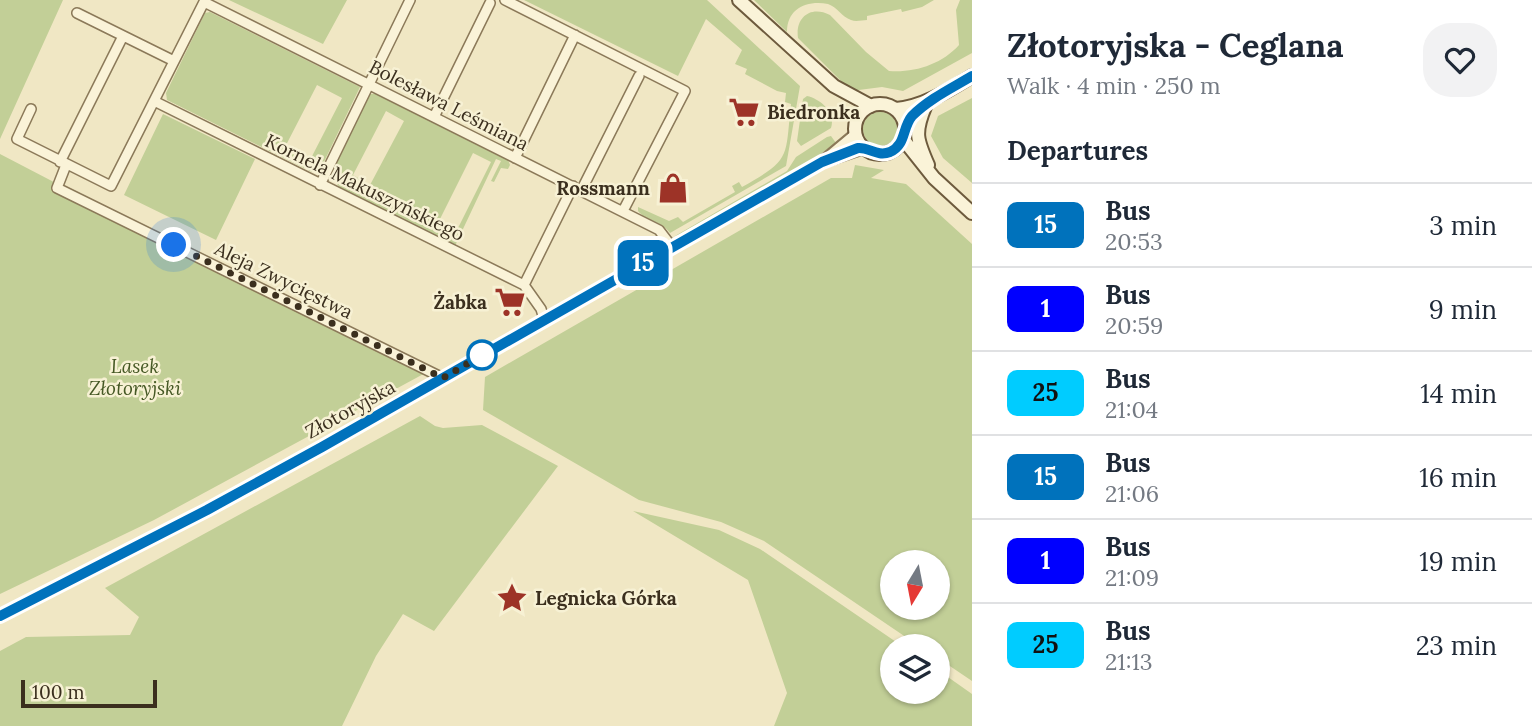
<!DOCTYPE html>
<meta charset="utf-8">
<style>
:root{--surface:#fff;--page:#f2f2f3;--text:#1f2937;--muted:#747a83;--line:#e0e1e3}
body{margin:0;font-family:Lora,serif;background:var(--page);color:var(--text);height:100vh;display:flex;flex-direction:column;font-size:26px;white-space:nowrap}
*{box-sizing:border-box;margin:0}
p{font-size:23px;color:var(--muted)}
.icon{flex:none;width:38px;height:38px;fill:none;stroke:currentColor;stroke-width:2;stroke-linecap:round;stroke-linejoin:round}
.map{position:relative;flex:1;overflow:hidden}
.side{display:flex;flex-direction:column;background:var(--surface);width:560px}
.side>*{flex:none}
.badge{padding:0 14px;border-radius:10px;font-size:24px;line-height:46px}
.needle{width:46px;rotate:190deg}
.controls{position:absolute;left:880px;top:550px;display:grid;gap:14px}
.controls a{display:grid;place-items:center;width:70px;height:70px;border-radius:50%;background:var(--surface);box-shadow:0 2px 5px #0004;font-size:35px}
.scale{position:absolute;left:21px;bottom:18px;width:136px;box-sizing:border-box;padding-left:7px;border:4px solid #3b2f1e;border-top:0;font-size:19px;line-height:24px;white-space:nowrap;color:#3b2f1e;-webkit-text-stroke:5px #f7f1d4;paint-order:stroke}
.you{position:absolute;width:35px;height:35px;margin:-18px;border:5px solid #fff;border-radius:50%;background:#1a73e8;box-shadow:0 0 0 10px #1a73e833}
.map>.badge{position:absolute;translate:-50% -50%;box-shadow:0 0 0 4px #fff}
h2{padding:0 35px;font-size:26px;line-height:63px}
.round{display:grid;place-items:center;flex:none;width:74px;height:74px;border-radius:28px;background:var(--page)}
.summary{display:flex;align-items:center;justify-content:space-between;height:119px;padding:0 35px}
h1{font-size:33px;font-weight:800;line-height:52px}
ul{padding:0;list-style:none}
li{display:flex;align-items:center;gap:21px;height:84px;padding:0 35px;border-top:2px solid var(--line)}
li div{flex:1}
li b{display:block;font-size:26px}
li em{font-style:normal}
li .badge{min-width:77px;font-weight:700;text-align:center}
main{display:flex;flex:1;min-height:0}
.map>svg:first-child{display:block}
</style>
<main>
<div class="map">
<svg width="972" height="726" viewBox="0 0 972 726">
<rect width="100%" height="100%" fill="#f0e7c4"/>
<path fill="#c2cf97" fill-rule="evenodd" d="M 0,0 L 63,0 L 0,139 Z
M 229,0 L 347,0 L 323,44 Z
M 524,0 L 707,0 L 800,86 L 786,166 L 670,233 C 662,221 647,222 638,211 L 638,207 L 669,221 L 678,217 L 683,222 L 735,192 L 732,186 L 739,182 L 742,187 C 792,159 785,158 791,104 L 785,102 L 786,93 L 777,91 L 745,74 L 747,69 L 735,64 L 742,50 L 706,19 L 678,76 Z
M 754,0 L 934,0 L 922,7 L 902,12 L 901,9 L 867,16 L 867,20 C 862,20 856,22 851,20 C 842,17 837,7 828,4 C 806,0 787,9 787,32 Z
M 960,0 L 972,0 L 972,53 L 903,91 L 882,87 L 851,91 L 798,38 C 795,17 811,5 830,15 L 866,52 L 889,71 C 915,73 942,64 959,45 L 956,10 Z
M 210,12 L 360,87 L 321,168 L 312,172 L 167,100 L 166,93 L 205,13 ZM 317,85 L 342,98 L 309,162 L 284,149 Z
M 366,94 L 378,94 L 507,157 L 510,165 L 508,169 L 501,168 L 494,182 L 491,181 L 501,161 L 496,159 L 455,246 L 341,189 L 328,173 ZM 386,111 L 404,121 L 370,185 L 353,175 ZM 473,153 L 491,162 L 457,230 L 439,221 Z
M 807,96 C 821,99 836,113 831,128 L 801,146 L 797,141 L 803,99 Z
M 972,98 L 972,183 L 943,158 L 931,136 L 938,116 Z
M863 129a17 17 0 1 1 34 0a17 17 0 1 1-34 0Z
M 163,114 L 255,159 L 216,240 L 124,195 Z
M 831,136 L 836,143 L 799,169 L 683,234 L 675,236 L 787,171 L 796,157 L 827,137 Z
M 0,154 L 219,268 L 429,371 L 154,520 L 0,594 Z
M 855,165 L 884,170 L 871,178 L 906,184 L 972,244 L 972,681 L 938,658 L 938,646 L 919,646 L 764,541 L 721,522 L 639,500 L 483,410 L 485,377 L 831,178 L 852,178 ZM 892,562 L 938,562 L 938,607 L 892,607 Z
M 420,416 L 435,426 L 443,428 L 482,425 L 558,466 L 434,631 L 403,614 L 376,656 L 342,726 L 0,726 L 0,651 L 26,637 L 130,635 L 139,617 L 105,588 Z
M 633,511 L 719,530 L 760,549 L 902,646 L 892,646 L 892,691 L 938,691 L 938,670 L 972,694 L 972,726 L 774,726 L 787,693 L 748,580 Z"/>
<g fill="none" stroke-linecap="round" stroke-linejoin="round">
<g stroke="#8b7959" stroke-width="12">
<path id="minor" d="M 505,0 L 685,91 L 623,211
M 77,13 L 174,61
M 154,101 L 524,285 L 541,309 L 544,319
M 31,109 L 17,139 L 111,186 L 204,2 L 659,230 L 672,247
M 434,117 L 490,3
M 515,158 L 575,35
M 60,162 L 123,36
M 66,165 L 57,188 L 443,378
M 320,185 L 410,0
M 581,191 L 639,76
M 524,285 L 573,186"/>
</g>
<g stroke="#8b7959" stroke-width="14">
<path id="tertiary" d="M 826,159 L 856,134
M 0,616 L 207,510 L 322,447 L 822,162 L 864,148"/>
</g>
<g stroke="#6d5a3d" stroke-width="16">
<path id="secondary" d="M 739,0 L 834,86 L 871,106
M855 129a25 25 0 1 1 50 0a25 25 0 1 1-50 0Z
M 925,107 C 914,133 917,140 928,165
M 896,109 C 923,107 949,90 972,76
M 903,139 L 934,178 L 972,213"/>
</g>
<use href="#minor" stroke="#faf3d8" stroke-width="9"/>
<use href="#tertiary" stroke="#faf3d8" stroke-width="10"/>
<use href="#secondary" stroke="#faf3d8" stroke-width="12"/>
</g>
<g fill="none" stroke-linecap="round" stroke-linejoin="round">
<g stroke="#fff" stroke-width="16">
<path id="line" d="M 0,616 L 207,510 L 322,447 L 822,162 L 858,148 C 869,147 877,157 890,152 C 906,145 902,128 912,116 C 929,99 952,88 972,76"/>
</g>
<use href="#line" stroke="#0072bc" stroke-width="10"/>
<path stroke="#3b2f1e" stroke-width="7" stroke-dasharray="0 12.6" d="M 174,245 L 443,378 L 482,355"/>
</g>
<defs>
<g id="supermarket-bare" transform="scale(2.415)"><path d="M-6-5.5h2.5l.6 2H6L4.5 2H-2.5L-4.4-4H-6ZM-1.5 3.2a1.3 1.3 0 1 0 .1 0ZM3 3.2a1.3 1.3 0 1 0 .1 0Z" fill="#9d3327" stroke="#f7f1d4" stroke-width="2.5" paint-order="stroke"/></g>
<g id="shop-bare" transform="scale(2.415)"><path d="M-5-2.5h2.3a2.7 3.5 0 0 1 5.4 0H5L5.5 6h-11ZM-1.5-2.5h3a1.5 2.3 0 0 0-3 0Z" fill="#9d3327" stroke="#f7f1d4" stroke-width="2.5" paint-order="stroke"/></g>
<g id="sight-bare" transform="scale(2.415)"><path d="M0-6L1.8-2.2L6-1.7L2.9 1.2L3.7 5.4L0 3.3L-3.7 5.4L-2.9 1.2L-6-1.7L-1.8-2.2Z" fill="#9d3327" stroke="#f7f1d4" stroke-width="2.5" paint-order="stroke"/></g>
</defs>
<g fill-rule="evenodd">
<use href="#supermarket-bare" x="744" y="112"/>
<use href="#shop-bare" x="673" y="188"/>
<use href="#supermarket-bare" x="510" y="302"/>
<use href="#sight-bare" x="512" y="598"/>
</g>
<circle fill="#fff" stroke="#0072bc" stroke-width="3.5" cx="482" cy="355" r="14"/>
<g text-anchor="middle" stroke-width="5" stroke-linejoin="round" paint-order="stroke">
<g font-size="19" fill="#3b2f1e" stroke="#f7f1d4">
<text transform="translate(449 105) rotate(27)" y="7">Bolesława Leśmiana</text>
<text transform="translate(365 187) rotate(26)" y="7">Kornela Makuszyńskiego</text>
<text transform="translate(284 280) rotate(26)" y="7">Aleja Zwycięstwa</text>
<text transform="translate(350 409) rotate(-29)" y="7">Złotoryjska</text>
</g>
<g font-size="19" font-weight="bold" fill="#3b2f1e" stroke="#f7f1d4" text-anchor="start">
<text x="767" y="119">Biedronka</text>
<text x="650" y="195" text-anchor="end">Rossmann</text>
<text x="487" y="309" text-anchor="end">Żabka</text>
<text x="535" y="605">Legnicka Górka</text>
</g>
<g font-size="19" font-style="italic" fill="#455824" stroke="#f7f1d4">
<text x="135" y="373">Lasek<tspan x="135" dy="22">Złotoryjski</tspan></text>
</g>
</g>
</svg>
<div class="controls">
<a><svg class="needle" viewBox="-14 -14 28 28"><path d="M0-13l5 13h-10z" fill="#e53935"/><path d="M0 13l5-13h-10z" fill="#747a83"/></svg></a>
<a><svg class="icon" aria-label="layers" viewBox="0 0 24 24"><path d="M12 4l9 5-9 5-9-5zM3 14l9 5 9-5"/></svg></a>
</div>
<div class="scale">100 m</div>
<div class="you" style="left:174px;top:245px"></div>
<b class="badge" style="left:643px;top:263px;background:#0072bc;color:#fff">15</b>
</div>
<section class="side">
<div class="summary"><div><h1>Złotoryjska - Ceglana</h1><p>Walk · 4 min · 250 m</p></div><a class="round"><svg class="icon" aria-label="heart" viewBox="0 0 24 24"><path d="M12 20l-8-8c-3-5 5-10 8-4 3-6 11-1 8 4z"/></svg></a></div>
<h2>Departures</h2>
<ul>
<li><span class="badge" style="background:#0072bc;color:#fff">15</span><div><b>Bus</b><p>20:53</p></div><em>3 min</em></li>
<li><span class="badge" style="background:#00f;color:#fff">1</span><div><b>Bus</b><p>20:59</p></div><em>9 min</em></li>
<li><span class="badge" style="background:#0cf;color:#111">25</span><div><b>Bus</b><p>21:04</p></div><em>14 min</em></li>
<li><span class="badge" style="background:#0072bc;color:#fff">15</span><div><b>Bus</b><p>21:06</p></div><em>16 min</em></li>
<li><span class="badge" style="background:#00f;color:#fff">1</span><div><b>Bus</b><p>21:09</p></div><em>19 min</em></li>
<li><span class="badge" style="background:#0cf;color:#111">25</span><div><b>Bus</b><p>21:13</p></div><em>23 min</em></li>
</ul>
</section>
</main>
